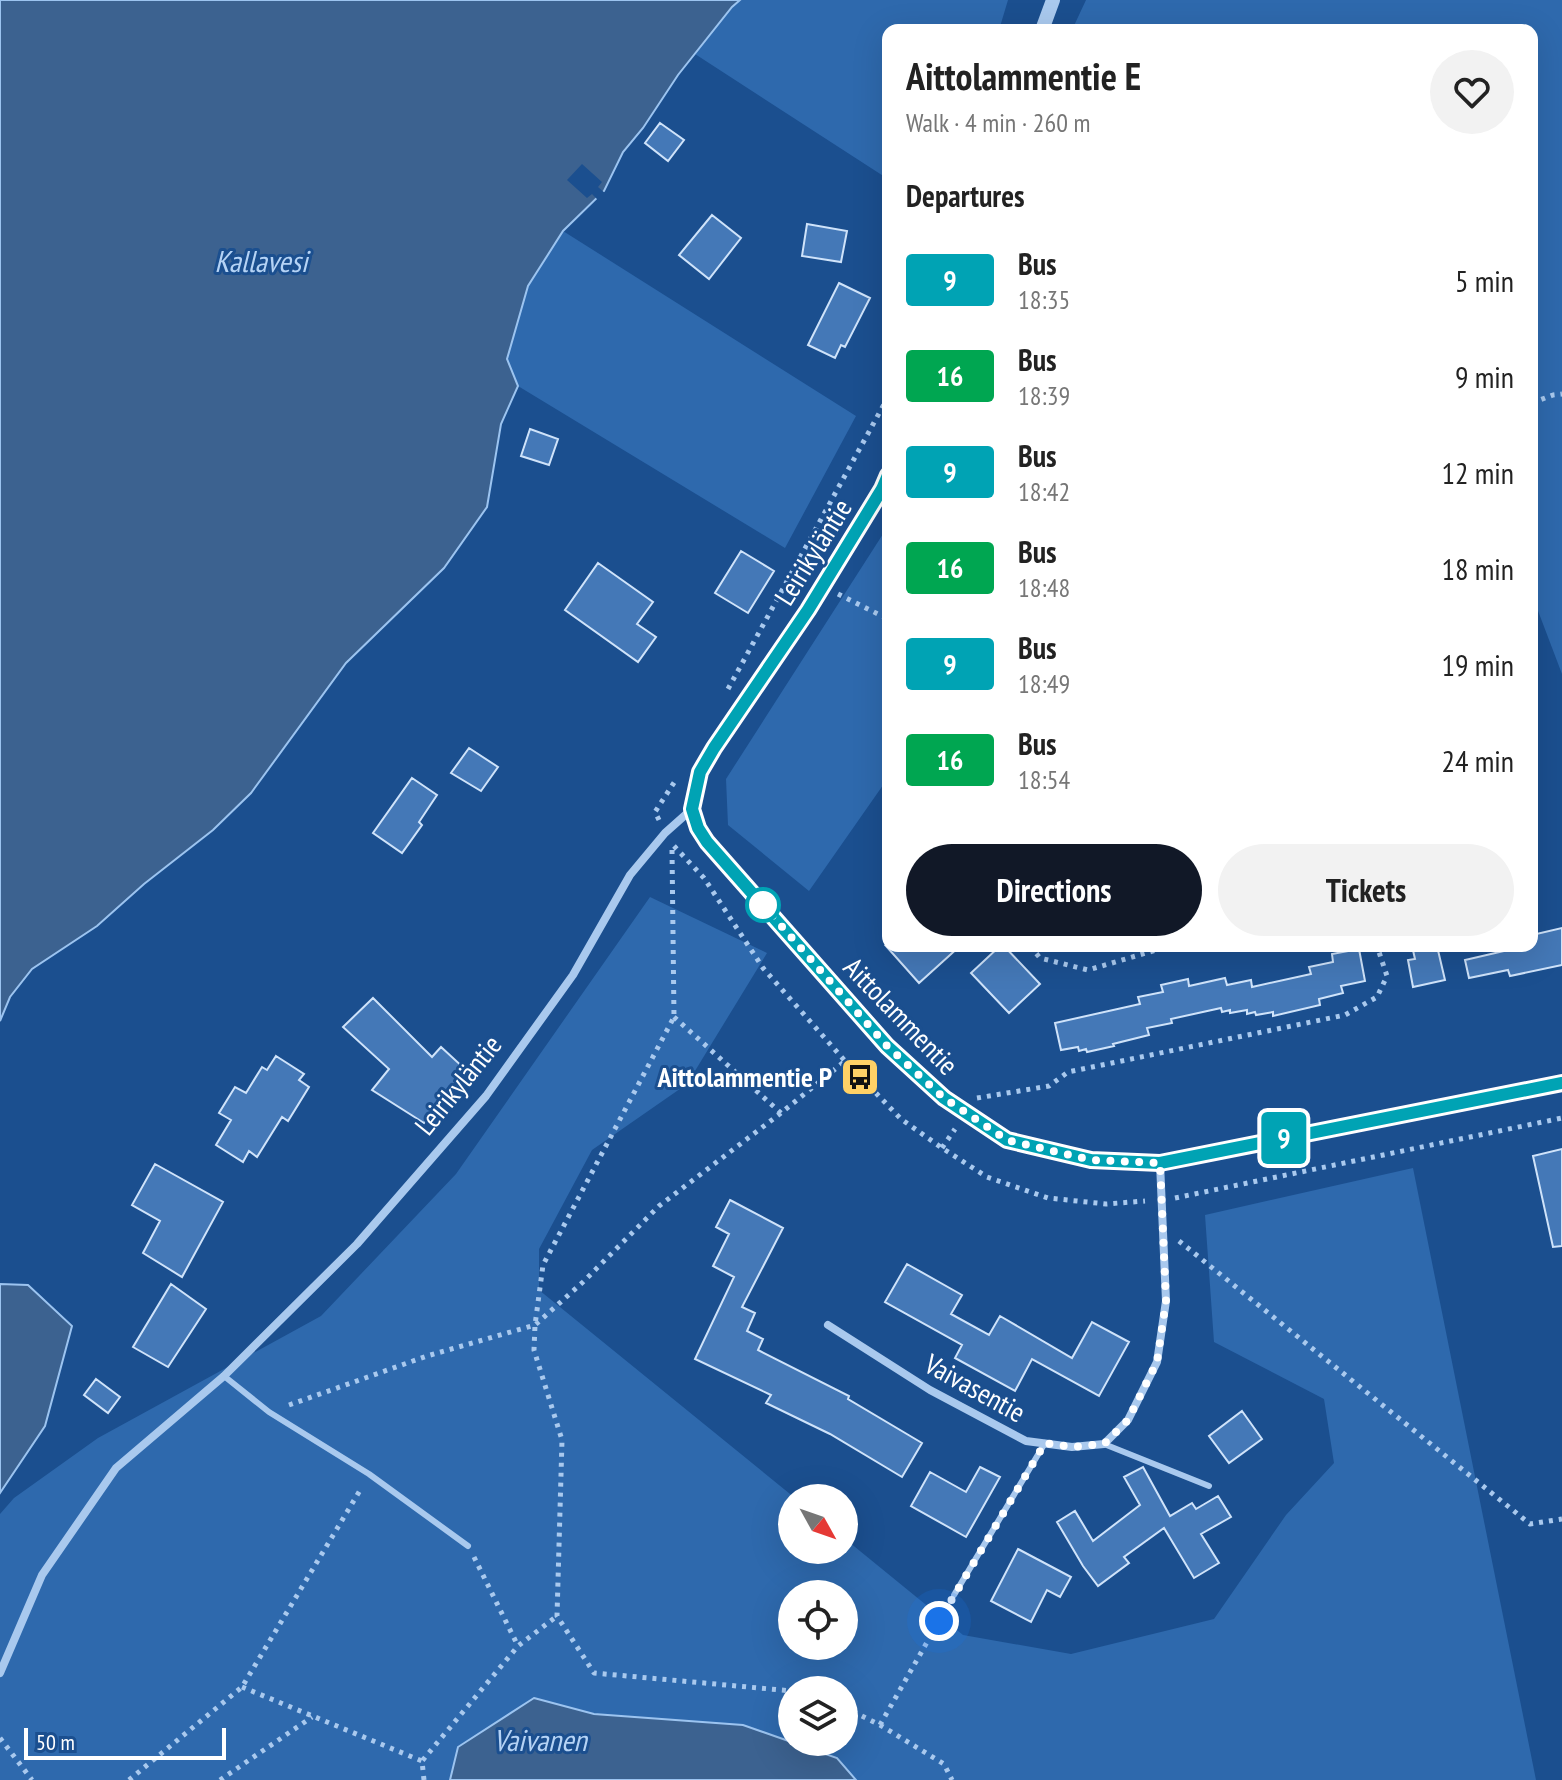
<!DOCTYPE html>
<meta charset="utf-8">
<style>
:root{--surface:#fff;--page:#f2f2f2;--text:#222;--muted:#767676;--accent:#111827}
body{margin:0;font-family:"PT Sans Narrow",sans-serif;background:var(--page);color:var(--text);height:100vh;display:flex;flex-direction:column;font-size:30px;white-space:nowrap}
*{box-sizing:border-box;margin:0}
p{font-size:26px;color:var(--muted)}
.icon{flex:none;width:44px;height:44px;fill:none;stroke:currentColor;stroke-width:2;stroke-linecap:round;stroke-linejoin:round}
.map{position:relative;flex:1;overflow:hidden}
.panel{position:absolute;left:882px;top:24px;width:656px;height:928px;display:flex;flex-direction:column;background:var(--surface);border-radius:16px;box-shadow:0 8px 32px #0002}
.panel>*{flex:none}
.badge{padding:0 16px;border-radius:6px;font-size:28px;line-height:52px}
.needle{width:52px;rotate:130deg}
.controls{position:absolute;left:778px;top:1484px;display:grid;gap:16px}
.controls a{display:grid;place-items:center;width:80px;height:80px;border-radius:50%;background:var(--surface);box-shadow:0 8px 32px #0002;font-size:40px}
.scale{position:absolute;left:24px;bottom:20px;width:202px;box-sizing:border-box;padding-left:8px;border:4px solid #fff;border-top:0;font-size:22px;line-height:28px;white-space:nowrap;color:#fff;-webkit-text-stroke:6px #1b4f8f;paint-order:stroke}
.you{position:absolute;width:40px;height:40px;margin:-20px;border:6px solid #fff;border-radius:50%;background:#1a73e8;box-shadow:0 0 0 12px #1a73e833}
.map>.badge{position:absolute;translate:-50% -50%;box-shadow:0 0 0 4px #fff}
h2{padding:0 24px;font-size:30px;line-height:72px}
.round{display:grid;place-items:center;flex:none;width:84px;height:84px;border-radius:42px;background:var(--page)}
.headline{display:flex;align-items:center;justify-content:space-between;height:136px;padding:0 24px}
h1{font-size:38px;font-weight:800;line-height:60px}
.action{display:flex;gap:16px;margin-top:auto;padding:16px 24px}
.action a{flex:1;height:92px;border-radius:48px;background:var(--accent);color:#fff;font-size:32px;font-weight:800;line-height:92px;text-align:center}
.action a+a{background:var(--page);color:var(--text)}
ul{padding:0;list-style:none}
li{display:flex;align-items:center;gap:24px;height:96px;padding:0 24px}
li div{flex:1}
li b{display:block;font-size:30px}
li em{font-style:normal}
li .badge{min-width:88px;font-weight:700;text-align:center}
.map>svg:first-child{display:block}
</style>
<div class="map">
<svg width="1562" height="1780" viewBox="0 0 1562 1780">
<rect width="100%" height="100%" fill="#1b4f8f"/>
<path fill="#2e69ad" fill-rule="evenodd" d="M 740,0 L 1008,0 L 999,30 L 888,30 L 888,179 L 695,54 L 732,7 Z
M 1086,0 L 1562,0 L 1562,674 L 1532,595 L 1532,30 L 1072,30 Z
M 563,231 L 856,416 L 785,548 L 518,386 L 507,359 L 528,286 Z
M 888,523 L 888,778 L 809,891 L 728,825 L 726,779 L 883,534 Z
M 650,897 L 767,953 L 687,1084 L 592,1150 L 539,1249 L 539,1290 L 795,1498 L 792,1498 L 792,1550 L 844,1550 L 844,1538 L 963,1635 L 1071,1654 L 1214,1619 L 1286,1515 L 1334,1463 L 1324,1399 L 1214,1342 L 1205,1215 L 1413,1168 L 1536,1780 L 856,1780 L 837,1758 L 743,1725 L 594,1714 L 534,1698 L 459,1747 L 450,1780 L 0,1780 L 0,1514 L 14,1498 L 98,1438 L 321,1316 L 456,1174 ZM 792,1594 L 844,1594 L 844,1646 L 792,1646 ZM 792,1690 L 844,1690 L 844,1742 L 792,1742 Z"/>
<path fill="#3c6290" stroke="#9cc4f0" stroke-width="2" d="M 0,0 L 740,0 L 732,7 L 678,75 L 643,128 L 623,152 L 604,191 L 563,231 L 528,286 L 507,359 L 518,386 L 501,424 L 487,507 L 444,568 L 346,663 L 251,793 L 213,830 L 144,884 L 97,926 L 32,969 L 10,997 L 0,1021 Z
M 0,1284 L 28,1285 L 72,1326 L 45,1426 L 0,1493 Z
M 534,1698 L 594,1714 L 743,1725 L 837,1758 L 856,1780 L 450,1780 L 458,1747 Z"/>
<path fill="#1b4f8f" d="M 582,164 L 602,182 L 598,187 L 606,194 L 599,201 L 592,194 L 587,198 L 567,180 Z"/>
<path fill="#4478b7" stroke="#cfe3fa" stroke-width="2" d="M 660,123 L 684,140 L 668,161 L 645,143 Z
M 712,215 L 741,238 L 709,279 L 679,255 Z
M 807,224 L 847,231 L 841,262 L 802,256 Z
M 839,283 L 870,298 L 845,347 L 841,345 L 835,358 L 808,345 Z
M 530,429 L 558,439 L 549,465 L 521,456 Z
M 741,551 L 774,571 L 748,613 L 715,593 Z
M 598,563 L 653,602 L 637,624 L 656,637 L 638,662 L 565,610 Z
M 469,748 L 498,767 L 481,791 L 451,773 Z
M 412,778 L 437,795 L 419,822 L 422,825 L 402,853 L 373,833 Z
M 1562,928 L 1562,965 L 1510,976 L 1508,970 L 1469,978 L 1465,960 L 1504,951 L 1503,946 L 1532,946 L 1532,935 Z
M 886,946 L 960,946 L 919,983 Z
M 1000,946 L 1004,946 L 1040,984 L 1009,1013 L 971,973 Z
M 1412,946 L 1437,946 L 1445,980 L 1413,987 L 1408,960 L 1415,959 Z
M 1359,949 L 1365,981 L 1341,986 L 1343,993 L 1319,999 L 1320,1005 L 1273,1016 L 1273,1012 L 1256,1015 L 1255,1012 L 1247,1014 L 1247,1010 L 1230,1013 L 1230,1010 L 1222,1012 L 1221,1008 L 1171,1019 L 1172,1023 L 1147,1028 L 1149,1035 L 1113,1044 L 1114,1046 L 1087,1052 L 1086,1049 L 1079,1051 L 1078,1047 L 1061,1050 L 1055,1023 L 1140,1004 L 1138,997 L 1163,992 L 1161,985 L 1188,979 L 1189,986 L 1225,978 L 1227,985 L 1251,980 L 1252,987 L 1311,974 L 1309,967 L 1333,962 L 1332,954 Z
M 373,998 L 432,1057 L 441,1047 L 465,1069 L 424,1123 L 372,1090 L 389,1069 L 343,1027 Z
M 276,1056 L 304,1074 L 299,1080 L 309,1087 L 288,1121 L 282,1117 L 257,1157 L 249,1151 L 243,1162 L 216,1145 L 231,1120 L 219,1113 L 235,1087 L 246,1093 L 262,1067 L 267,1070 Z
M 1562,1149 L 1562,1246 L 1553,1247 L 1533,1156 Z
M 155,1164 L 223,1202 L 182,1277 L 143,1253 L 160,1221 L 132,1205 Z
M 730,1200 L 783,1228 L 742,1307 L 755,1313 L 747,1331 L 763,1339 L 758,1350 L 849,1396 L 848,1399 L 922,1443 L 902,1477 L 830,1434 L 766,1403 L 771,1395 L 695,1359 L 734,1277 L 713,1266 L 729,1234 L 716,1227 Z
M 907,1264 L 962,1295 L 951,1314 L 989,1335 L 1000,1316 L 1072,1358 L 1092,1322 L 1129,1342 L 1099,1396 L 1032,1359 L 1015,1391 L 955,1358 L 962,1345 L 885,1302 Z
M 171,1284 L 206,1309 L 168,1367 L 133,1347 Z
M 96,1379 L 120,1397 L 108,1413 L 84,1395 Z
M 1242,1411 L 1262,1439 L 1229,1463 L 1209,1436 Z
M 980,1467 L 1000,1477 L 966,1537 L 911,1506 L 930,1472 L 966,1492 Z
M 1143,1467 L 1170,1516 L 1192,1503 L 1196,1509 L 1218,1496 L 1231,1517 L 1201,1534 L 1219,1563 L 1194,1578 L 1164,1528 L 1124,1557 L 1129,1563 L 1098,1586 L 1083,1566 L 1057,1522 L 1075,1511 L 1093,1541 L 1140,1505 L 1124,1477 Z
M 1018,1549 L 1071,1577 L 1060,1597 L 1047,1590 L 1031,1622 L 991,1601 Z"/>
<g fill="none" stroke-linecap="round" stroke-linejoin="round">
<path stroke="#a9c9ee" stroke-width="5" stroke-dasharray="4 6" stroke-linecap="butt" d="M 1532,403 L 1553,395 L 1562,394
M 838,594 L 888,619
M 728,689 L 888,397
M 659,820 L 655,812 L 677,778
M 674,846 L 704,878 L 763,968 L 845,1061 L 901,1119 L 942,1148 L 987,1177 L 1048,1198 L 1106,1204 L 1145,1201
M 672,850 L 674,1017 L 543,1265 L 535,1325 L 534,1350 L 562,1440 L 557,1616 L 594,1673 L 792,1691
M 1030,946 L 1040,958 L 1088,970 L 1170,946
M 674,1017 L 781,1113
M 977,1098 L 1049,1086 L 1068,1072 L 1345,1015 L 1377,997 L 1387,976 L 1377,946
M 942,1148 L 955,1129
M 1175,1198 L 1562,1118
M 1179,1241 L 1530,1524 L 1562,1519
M 289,1405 L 427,1356 L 535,1325 L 583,1282 L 659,1206 L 781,1113 L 845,1061
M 474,1557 L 518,1646
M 242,1687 L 422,1761
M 844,1707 L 880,1725 L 944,1764 L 952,1780
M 880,1725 L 947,1607
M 0,1738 L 32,1780
M 129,1780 L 242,1687 L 362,1487
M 220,1780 L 312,1717
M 424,1780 L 422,1761 L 518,1646 L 557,1616"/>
<path stroke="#a9c9ee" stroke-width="6" d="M 224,1376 L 269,1412 L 369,1474 L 468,1546
M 1104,1444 L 1209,1486
M 954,1595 L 1045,1443"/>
<path stroke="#a9c9ee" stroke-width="8" d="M 828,1325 L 930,1390 L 1026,1441 L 1072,1447 L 1104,1444 L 1128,1420 L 1157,1362 L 1166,1301 L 1160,1163
M 0,1673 L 42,1575 L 116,1468 L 224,1376 L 357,1244 L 486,1096 L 573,975 L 630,875 L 665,833 L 692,809"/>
<path stroke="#a9c9ee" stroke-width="14" d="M 1042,30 L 1053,0
M 888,475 L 882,489 L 823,587 L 778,656 L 714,748 L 700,772 L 692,809 L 698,828 L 707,842 L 887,1046 L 944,1098 L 1007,1140 L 1091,1160 L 1160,1163 L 1562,1083"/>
</g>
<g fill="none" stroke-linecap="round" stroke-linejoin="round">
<g stroke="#fff" stroke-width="18">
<path id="line" d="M 888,475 L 882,489 L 808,610 L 714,748 L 700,772 L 692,809 L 698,828 L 707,842 L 887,1046 L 944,1098 L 1007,1140 L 1091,1160 L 1160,1163 L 1562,1083"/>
</g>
<use href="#line" stroke="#00a3b4" stroke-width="12"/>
<path stroke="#fff" stroke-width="8" stroke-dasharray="0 14.4" d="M 763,905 L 887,1046 L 944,1098 L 1007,1140 L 1091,1160 L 1160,1163 L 1166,1301 L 1157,1362 L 1128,1420 L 1104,1444 L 1072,1447 L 1045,1443 L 939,1621"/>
</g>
<defs>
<g id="bus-square" transform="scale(2)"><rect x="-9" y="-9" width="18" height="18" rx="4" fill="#ffd166" stroke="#1b4f8f"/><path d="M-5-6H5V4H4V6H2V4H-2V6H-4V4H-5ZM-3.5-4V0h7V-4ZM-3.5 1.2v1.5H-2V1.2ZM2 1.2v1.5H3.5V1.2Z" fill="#111"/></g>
</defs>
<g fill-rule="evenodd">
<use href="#bus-square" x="860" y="1077"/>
</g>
<circle fill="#fff" stroke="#00a3b4" stroke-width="4" cx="763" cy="905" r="16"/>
<g text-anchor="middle" stroke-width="6" stroke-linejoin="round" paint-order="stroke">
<g font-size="28" fill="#fff" stroke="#1b4f8f">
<text transform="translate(813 552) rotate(-58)" y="10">Leirikyläntie</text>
<text transform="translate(901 1016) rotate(46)" y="10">Aittolammentie</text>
<text transform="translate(458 1085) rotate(-51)" y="10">Leirikyläntie</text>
<text transform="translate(975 1388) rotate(29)" y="10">Vaivasentie</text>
</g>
<g font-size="28" font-weight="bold" fill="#fff" stroke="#1b4f8f" text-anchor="end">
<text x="832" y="1087">Aittolammentie P</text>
</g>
<g font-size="30" font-style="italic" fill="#b5d3f5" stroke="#1b4f8f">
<text x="261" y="272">Kallavesi</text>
<text x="540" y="1751">Vaivanen</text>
</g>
</g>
</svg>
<div class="controls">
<a><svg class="needle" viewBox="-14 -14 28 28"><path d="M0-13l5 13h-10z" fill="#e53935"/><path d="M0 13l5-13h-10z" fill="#767676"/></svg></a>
<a><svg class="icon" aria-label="locate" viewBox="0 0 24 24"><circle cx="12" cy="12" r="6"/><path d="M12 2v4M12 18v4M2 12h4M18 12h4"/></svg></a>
<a><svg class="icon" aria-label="layers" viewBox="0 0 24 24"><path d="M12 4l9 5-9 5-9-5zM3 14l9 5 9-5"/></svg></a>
</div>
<div class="scale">50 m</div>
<div class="you" style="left:939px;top:1621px"></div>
<b class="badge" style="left:1284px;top:1138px;background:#00a3b4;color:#fff">9</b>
<section class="panel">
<div class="headline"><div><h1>Aittolammentie E</h1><p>Walk · 4 min · 260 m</p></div><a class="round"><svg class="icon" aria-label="heart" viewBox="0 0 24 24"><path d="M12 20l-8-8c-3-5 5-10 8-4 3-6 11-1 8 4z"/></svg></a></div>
<h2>Departures</h2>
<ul>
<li><span class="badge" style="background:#00a3b4;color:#fff">9</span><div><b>Bus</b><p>18:35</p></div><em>5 min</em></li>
<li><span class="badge" style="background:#00a651;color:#fff">16</span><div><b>Bus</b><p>18:39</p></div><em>9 min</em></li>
<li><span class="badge" style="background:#00a3b4;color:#fff">9</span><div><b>Bus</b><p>18:42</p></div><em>12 min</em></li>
<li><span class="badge" style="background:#00a651;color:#fff">16</span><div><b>Bus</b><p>18:48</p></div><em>18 min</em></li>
<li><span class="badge" style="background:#00a3b4;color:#fff">9</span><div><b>Bus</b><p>18:49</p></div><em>19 min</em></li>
<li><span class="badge" style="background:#00a651;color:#fff">16</span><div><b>Bus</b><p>18:54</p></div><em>24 min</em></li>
</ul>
<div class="action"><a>Directions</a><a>Tickets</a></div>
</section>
</div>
